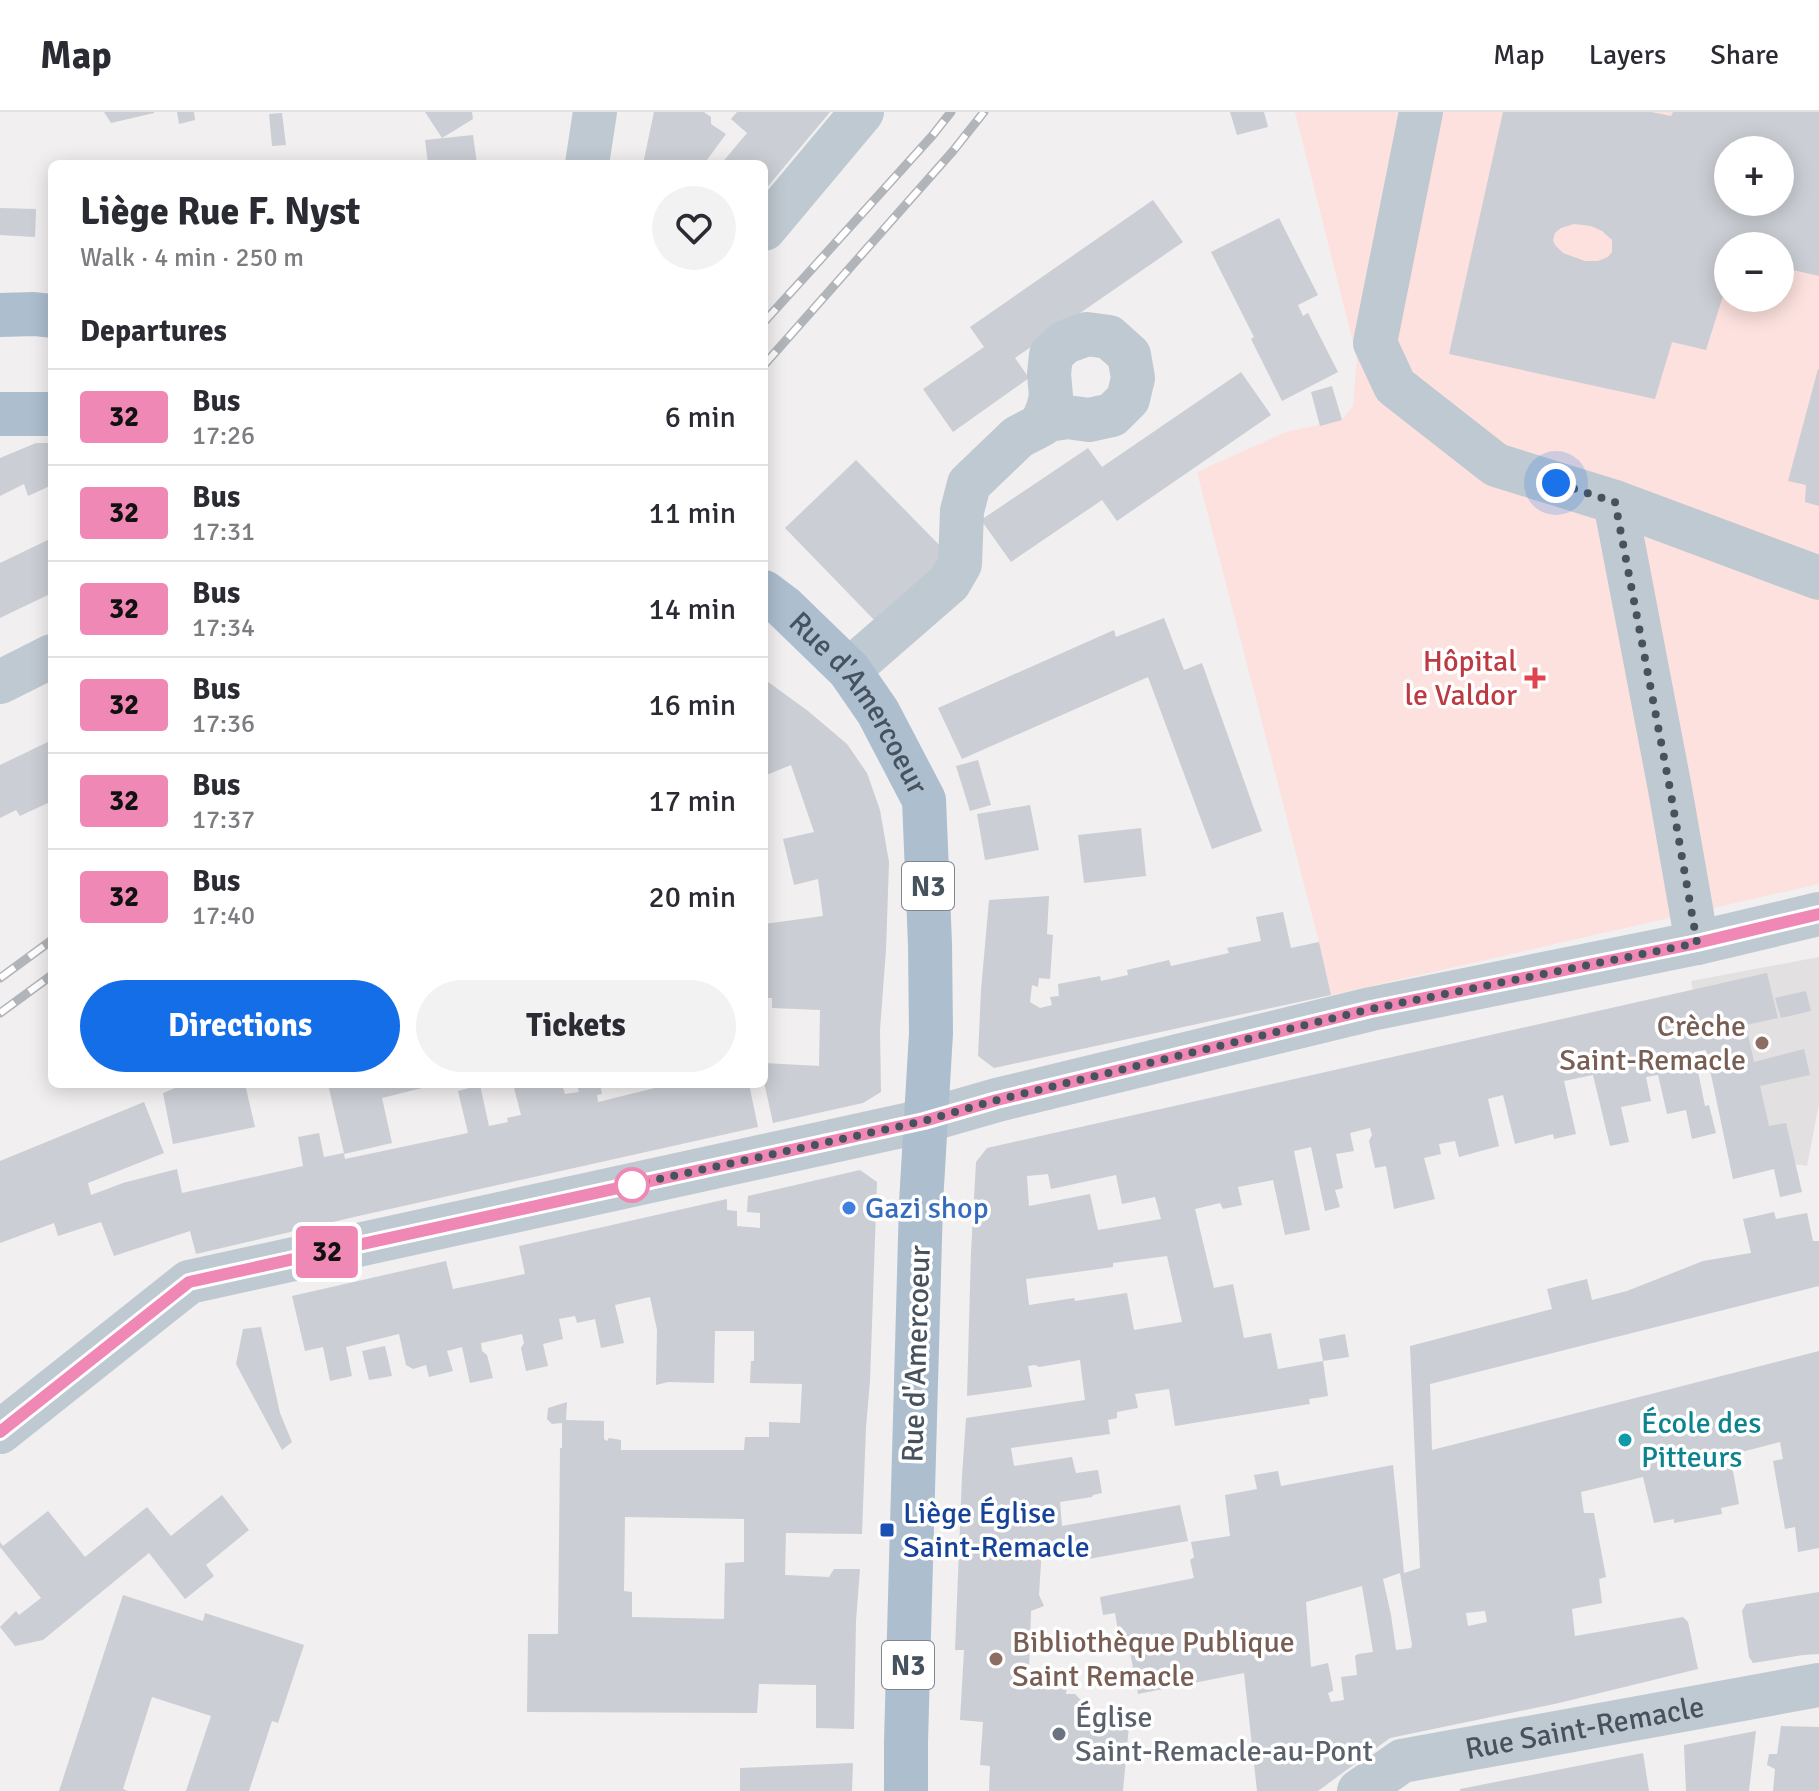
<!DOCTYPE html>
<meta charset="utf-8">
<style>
:root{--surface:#fff;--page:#f2f2f3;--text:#2b2b33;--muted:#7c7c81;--line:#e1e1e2;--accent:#136ee7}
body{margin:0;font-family:Signika,sans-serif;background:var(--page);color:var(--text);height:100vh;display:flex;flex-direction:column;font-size:30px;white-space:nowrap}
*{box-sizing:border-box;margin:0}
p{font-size:26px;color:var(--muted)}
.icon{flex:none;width:44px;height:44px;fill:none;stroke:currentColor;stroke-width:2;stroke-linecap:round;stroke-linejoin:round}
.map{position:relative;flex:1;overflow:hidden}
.side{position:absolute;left:48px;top:48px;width:720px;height:928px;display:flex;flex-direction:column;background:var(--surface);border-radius:12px;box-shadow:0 4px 20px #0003}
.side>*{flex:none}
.badge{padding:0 16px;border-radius:6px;font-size:28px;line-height:52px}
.tools{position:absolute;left:1714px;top:24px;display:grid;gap:16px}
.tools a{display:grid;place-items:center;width:80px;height:80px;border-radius:50%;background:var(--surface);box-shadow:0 4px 20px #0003;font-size:40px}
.you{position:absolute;width:40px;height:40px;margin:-20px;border:6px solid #fff;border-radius:50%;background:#1a73e8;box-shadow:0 0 0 12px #1a73e833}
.map>.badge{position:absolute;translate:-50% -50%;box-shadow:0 0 0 4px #fff}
h2{padding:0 32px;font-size:30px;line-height:72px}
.round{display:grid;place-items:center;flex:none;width:84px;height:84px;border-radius:42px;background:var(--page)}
.overview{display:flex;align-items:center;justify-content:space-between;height:136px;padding:0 32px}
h1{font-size:38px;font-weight:700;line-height:60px}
.button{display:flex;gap:16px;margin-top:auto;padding:16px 32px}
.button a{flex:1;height:92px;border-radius:48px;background:var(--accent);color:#fff;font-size:32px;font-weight:700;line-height:92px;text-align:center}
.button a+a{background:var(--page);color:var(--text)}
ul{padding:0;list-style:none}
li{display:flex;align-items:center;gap:24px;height:96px;padding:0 32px;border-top:2px solid var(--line)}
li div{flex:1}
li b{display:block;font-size:30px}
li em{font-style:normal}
li .badge{min-width:88px;font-weight:700;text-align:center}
header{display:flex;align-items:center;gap:48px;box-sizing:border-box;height:112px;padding:0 40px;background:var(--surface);border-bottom:2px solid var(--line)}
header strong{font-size:38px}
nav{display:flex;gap:44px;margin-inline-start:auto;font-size:28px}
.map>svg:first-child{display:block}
</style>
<header>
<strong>Map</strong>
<nav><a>Map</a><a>Layers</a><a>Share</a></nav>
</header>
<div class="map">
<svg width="1819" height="1679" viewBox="0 0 1819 1679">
<rect width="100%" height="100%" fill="#f1efef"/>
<path fill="#e2e0e0" d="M 1819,845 L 1819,992 L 1807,1054 L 1794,1052 L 1733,1067 L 1691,869 Z"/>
<path fill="#fce1de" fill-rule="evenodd" d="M 1295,0 L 1819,0 L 1819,772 L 1331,883 L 1319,830 L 1197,360 L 1286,320 L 1342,308 L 1353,294 L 1357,246 ZM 1728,38 L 1780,38 L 1780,90 L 1728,90 ZM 1728,134 L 1780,134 L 1780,186 L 1728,186 Z"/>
<path fill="#cbced4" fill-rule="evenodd" d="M 104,0 L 154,0 L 154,1 L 111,11 Z
M 177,0 L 194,0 L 195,8 L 179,12 Z
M 425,0 L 472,0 L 473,7 L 442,26 Z
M 654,0 L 704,0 L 711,5 L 711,12 L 726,22 L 704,52 L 643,52 Z
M 737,0 L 830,0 L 764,79 L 764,52 L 721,52 L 747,21 L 731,7 Z
M 1230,0 L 1264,0 L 1268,15 L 1237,23 Z
M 1503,0 L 1651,0 L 1671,4 L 1673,0 L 1819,0 L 1819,164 L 1780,155 L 1780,134 L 1728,134 L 1728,168 L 1706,238 L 1672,230 L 1655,287 L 1449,242 ZM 1728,38 L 1780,38 L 1780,90 L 1728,90 ZM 1574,112 L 1591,114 L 1602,119 L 1612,128 L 1612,140 L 1608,145 L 1598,149 L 1585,149 L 1563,141 L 1555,133 L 1553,128 L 1555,121 L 1561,116 Z
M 282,1 L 286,33 L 272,34 L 269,2 Z
M 473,23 L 477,52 L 428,52 L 425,28 Z
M 1153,88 L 1183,130 L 1015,246 L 1029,266 L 953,320 L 923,277 L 984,235 L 970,215 Z
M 0,96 L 36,97 L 35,125 L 0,123 Z
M 1279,106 L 1318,183 L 1298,193 L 1303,204 L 1308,201 L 1338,260 L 1282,289 L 1251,227 L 1254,225 L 1211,140 Z
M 1818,257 L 1819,257 L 1819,394 L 1805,390 L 1806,373 L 1788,369 Z
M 1241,260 L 1271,303 L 1117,409 L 1102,388 L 1011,450 L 981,408 L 1088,336 L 1102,355 Z
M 1332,274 L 1342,308 L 1320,314 L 1311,280 Z
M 36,331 L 52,331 L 52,373 L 28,384 L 24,372 L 0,384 L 0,346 Z
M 856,348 L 950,444 L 879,513 L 785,416 Z
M 52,426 L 52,481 L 0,506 L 0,451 Z
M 1164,506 L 1184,558 L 1202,551 L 1262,719 L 1212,737 L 1148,565 L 962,647 L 938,596 L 1114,518 L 1116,525 Z
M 764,567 L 808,599 L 847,632 L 867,661 L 880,698 L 889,750 L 886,838 L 880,918 L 881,980 L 863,991 L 773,1011 L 764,970 L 764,951 L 819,954 L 820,898 L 772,896 L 772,886 L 764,886 L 764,812 L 823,804 L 818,767 L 794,773 L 783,727 L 814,720 L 791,653 L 764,664 Z
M 52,628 L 52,689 L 20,704 L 16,698 L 0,706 L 0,653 Z
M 978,648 L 991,693 L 970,699 L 956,654 Z
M 1030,693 L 1039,738 L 985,748 L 977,702 Z
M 1141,716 L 1146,764 L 1084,771 L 1078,723 Z
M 1049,784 L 1047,822 L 1053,823 L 1050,867 L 1039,866 L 1038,875 L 1032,873 L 1030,890 L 1040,896 L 1052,893 L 1050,885 L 1059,884 L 1058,872 L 1100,864 L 1101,869 L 1128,863 L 1127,858 L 1169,848 L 1171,854 L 1229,841 L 1227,836 L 1261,829 L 1256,805 L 1283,800 L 1291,836 L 1319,830 L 1331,883 L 994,956 L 978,944 L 981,878 L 989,788 Z
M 1767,861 L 1778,906 L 1746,913 L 1754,950 L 1804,937 L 1810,963 L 1760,974 L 1769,1014 L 1786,1011 L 1802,1080 L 1780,1085 L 1774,1057 L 1733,1067 L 1706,938 L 1694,940 L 1705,994 L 1709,993 L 1716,1021 L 1692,1027 L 1686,998 L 1667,1002 L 1658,963 L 1646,965 L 1651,989 L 1621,995 L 1629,1030 L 1610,1034 L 1593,963 L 1564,969 L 1576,1022 L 1554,1027 L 1553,1022 L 1515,1032 L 1503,983 L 1488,987 L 1499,1034 L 1459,1045 L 1455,1029 L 1439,1032 L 1441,1042 L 1424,1046 L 1435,1087 L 1394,1097 L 1386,1054 L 1375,1056 L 1369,1029 L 1372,1023 L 1370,1016 L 1350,1021 L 1354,1039 L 1336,1042 L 1343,1076 L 1335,1078 L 1340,1095 L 1325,1099 L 1311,1035 L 1294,1039 L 1310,1118 L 1285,1123 L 1273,1068 L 1238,1075 L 1242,1093 L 1223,1097 L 1220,1091 L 1195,1097 L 1214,1176 L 1233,1172 L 1244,1226 L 1271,1221 L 1278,1257 L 1323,1249 L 1319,1227 L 1345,1222 L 1349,1245 L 1323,1249 L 1328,1284 L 1309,1287 L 1310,1292 L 1175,1314 L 1169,1277 L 1135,1282 L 1138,1296 L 1117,1300 L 1117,1306 L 1108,1308 L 1110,1322 L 1011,1336 L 1014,1354 L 1072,1345 L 1076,1361 L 1098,1358 L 1102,1381 L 1093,1383 L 1092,1385 L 1060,1390 L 1062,1414 L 1180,1393 L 1188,1429 L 1083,1448 L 1081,1438 L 1055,1442 L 1054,1437 L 1042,1435 L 1039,1483 L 1044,1494 L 1031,1499 L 1029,1557 L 1069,1559 L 1066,1582 L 1075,1582 L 1093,1601 L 1130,1602 L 1123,1679 L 989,1679 L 990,1654 L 980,1653 L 983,1610 L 960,1608 L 964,1538 L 955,1538 L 962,1364 L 966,1306 L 1085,1288 L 1080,1248 L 1039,1255 L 1035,1253 L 1028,1254 L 1032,1275 L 967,1284 L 971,1140 L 976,1050 L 987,1036 ZM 1048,1062 L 1051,1077 L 1116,1063 L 1122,1092 L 1155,1085 L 1161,1107 L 1098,1118 L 1090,1082 L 1029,1094 L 1027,1064 ZM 1167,1144 L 1182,1210 L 1134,1218 L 1127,1181 L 1075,1189 L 1074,1186 L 1029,1193 L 1026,1167 L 1113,1155 L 1113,1151 Z
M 1806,879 L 1811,899 L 1781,906 L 1775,886 Z
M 185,972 L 245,972 L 255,1015 L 173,1032 L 163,981 Z
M 328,972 L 438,972 L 382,986 L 392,1031 L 344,1042 L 345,1047 L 468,1021 L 458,979 L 480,973 L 489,1014 L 508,1010 L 507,1006 L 521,1003 L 513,972 L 562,972 L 565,982 L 579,980 L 577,972 L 600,972 L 602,982 L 597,983 L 598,990 L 655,976 L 653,972 L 749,972 L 758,1015 L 354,1105 L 196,1142 L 190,1119 L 114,1144 L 101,1110 L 58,1124 L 54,1111 L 0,1131 L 0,1049 L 144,990 L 164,1041 L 88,1071 L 91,1083 L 123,1071 L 177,1057 L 182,1081 L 303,1054 L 298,1025 L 319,1021 L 324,1045 L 344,1041 Z
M 860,1058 L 877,1070 L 870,1269 L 866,1315 L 862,1422 L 786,1421 L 785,1463 L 829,1465 L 834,1457 L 860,1457 L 856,1509 L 854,1617 L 816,1616 L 816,1573 L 759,1572 L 757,1601 L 527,1600 L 528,1522 L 558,1522 L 560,1336 L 562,1336 L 562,1311 L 552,1312 L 547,1307 L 548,1296 L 567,1290 L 566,1308 L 604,1309 L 604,1327 L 607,1329 L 609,1326 L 621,1328 L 621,1338 L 744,1338 L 745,1325 L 769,1325 L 769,1310 L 800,1311 L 802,1272 L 750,1271 L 751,1249 L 754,1249 L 754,1219 L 715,1219 L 714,1271 L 668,1270 L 656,1273 L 657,1218 L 650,1185 L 615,1193 L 624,1231 L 601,1236 L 595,1207 L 577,1211 L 575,1204 L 559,1207 L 563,1227 L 543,1232 L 548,1254 L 526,1259 L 521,1236 L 524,1231 L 522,1222 L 481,1231 L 482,1239 L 487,1243 L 493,1266 L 470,1271 L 462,1235 L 447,1239 L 453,1259 L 429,1265 L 426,1253 L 413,1257 L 406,1253 L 399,1222 L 346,1235 L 352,1264 L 330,1269 L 323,1235 L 305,1239 L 292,1184 L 446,1149 L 453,1177 L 525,1162 L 519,1134 L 727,1087 L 727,1098 L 737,1099 L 737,1114 L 760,1116 L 760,1101 L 747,1100 L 748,1084 ZM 625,1405 L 744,1407 L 744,1450 L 725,1451 L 724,1507 L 632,1505 L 632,1480 L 624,1479 Z
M 1774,1100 L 1776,1107 L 1807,1101 L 1813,1129 L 1819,1129 L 1819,1174 L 1430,1272 L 1432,1338 L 1819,1239 L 1819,1436 L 1798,1440 L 1795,1415 L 1785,1417 L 1773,1349 L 1783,1347 L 1780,1330 L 1730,1343 L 1739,1392 L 1721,1396 L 1722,1402 L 1674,1411 L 1674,1407 L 1654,1411 L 1643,1365 L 1581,1380 L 1584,1401 L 1594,1401 L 1606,1465 L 1599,1467 L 1602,1491 L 1572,1497 L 1575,1524 L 1683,1505 L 1688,1510 L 1698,1557 L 1559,1591 L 1390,1626 L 1318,1679 L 1257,1679 L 1244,1561 L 1138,1582 L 1130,1540 L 1122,1542 L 1115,1501 L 1103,1503 L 1100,1485 L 1194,1466 L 1190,1448 L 1194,1445 L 1191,1430 L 1230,1424 L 1225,1383 L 1257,1377 L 1254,1363 L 1278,1359 L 1281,1374 L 1393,1353 L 1404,1461 L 1420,1456 L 1410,1234 L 1552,1197 L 1547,1177 L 1587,1167 L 1592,1188 L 1627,1179 L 1703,1149 L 1751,1141 L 1743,1107 ZM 1400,1461 L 1412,1533 L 1411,1536 L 1396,1538 L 1391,1503 L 1383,1467 ZM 1362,1474 L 1373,1540 L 1358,1542 L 1355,1544 L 1357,1563 L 1341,1565 L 1344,1588 L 1331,1590 L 1328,1581 L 1333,1579 L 1333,1576 L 1328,1551 L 1311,1555 L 1306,1490 ZM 1485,1499 L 1487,1510 L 1468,1514 L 1466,1501 Z
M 261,1215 L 280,1301 L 292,1330 L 282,1338 L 236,1252 L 243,1217 Z
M 385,1234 L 392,1264 L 369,1268 L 362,1239 Z
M 222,1383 L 249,1418 L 206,1453 L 214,1464 L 185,1487 L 149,1441 L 43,1528 L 15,1534 L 0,1515 L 16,1499 L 19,1503 L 41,1486 L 0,1435 L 0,1430 L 3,1434 L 48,1399 L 85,1445 L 147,1395 L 171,1424 Z
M 1819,1480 L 1819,1542 L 1803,1543 L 1753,1551 L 1749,1545 L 1742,1499 L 1746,1492 Z
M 123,1483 L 203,1509 L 205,1501 L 304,1533 L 278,1611 L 272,1609 L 249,1679 L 186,1679 L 211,1604 L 152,1585 L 123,1677 L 128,1679 L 59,1679 Z
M 1781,1614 L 1819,1615 L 1819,1679 L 1773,1679 L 1775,1657 L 1767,1653 L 1769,1642 L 1777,1642 Z
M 1756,1619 L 1749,1679 L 1686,1679 L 1684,1633 Z
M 1643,1641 L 1649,1679 L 1460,1679 L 1460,1677 Z
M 853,1651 L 852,1679 L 740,1679 L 740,1656 Z"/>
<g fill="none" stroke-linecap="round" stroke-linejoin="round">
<g stroke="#bfc9d1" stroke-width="44">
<path d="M 1421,0 L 1375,231 L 1395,274 L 1496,353 L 1615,390"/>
<path d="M 587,52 L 595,0"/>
<path d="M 764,117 L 862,0"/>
<path d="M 849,558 L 949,471 L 960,452 L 962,399 L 969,372 L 1018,325 L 1041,313 L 1048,308 L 1067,305 L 1089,308 L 1112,303 L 1128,287 L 1133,266 L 1129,243 L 1109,225 L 1087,222 L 1065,230 L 1051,243 L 1049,262 L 1051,284 L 1048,297 L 1041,313"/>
<path d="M 0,570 L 52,544"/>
<path d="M 1697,831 L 1670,677 L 1615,390 L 1819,466"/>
<path d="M 0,1320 L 189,1170 L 924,1009 L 997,988 L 1371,897 L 1697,831 L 1819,802"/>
<path id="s1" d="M 1359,1679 L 1402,1649 L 1819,1573"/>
</g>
<g stroke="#adbecf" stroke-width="44">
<path d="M 0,203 L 34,202 L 52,204"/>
<path d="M 0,302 L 52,302"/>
<path id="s2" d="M 764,480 L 784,495 L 849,558 L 878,600 L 924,688 L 930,832 L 931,921 L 921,1091 L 906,1630 L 906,1679"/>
</g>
<g stroke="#b1b4b9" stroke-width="9">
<path id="rail" d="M 764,210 L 932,24 L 951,0
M 764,253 L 953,39 L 984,0
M 0,866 L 52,828
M 0,901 L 52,863"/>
</g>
<use href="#rail" stroke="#fff" stroke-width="6" stroke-dasharray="18" stroke-linecap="butt"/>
</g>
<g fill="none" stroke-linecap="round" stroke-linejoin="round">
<g stroke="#fff" stroke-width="18">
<path id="line" d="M 0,1320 L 189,1170 L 924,1009 L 997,988 L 1371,897 L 1697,831 L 1819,802"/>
</g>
<use href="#line" stroke="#f088b6" stroke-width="12"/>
<path stroke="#46525d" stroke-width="8" stroke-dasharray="0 14.4" d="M 632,1073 L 924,1009 L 997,988 L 1371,897 L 1697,831 L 1670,677 L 1615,390 L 1556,371"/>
</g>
<path fill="#e0444e" stroke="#fff" stroke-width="3" d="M1531 554h8v8h8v8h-8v8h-8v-8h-8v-8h8z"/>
<g fill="#8d6e63" stroke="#fff" stroke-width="3">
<circle cx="1762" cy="931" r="8"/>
<circle cx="996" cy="1547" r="8"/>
</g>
<circle fill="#fff" stroke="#f088b6" stroke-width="4" cx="632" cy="1073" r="16"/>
<circle fill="#3f7fe0" stroke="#fff" stroke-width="3" cx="849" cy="1096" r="8"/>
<circle fill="#0f9aa8" stroke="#fff" stroke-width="3" cx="1625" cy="1328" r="8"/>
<rect fill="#1a4fb4" stroke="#fff" stroke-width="3" x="879" y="1410" width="16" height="16" rx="4"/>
<circle fill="#6b7280" stroke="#fff" stroke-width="3" cx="1059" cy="1622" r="8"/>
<g text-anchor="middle" stroke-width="7" stroke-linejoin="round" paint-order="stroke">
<g fill="#fff" stroke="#7e868e" stroke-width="2">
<rect x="902" y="750" width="52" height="48" rx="6"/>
<rect x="882" y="1529" width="52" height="48" rx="6"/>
</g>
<g font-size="28" font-weight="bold" fill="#46525d">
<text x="928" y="784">N3</text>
<text x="908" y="1563">N3</text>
</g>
<g font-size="30" fill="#be3a42" stroke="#fff" text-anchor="end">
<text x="1517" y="559">Hôpital<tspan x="1517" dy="34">le Valdor</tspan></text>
</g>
<g font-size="30" fill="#46525d" stroke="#fff">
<text dy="10" stroke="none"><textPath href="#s2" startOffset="148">Rue d'Amercoeur</textPath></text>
<text transform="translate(916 1242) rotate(-88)" y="10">Rue d'Amercoeur</text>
<text dy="10" stroke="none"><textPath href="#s1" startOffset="238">Rue Saint-Remacle</textPath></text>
</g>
<g font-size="30" fill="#785e54" stroke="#fff" text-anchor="end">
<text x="1746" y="924">Crèche<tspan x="1746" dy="34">Saint-Remacle</tspan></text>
<text x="1012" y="1540" text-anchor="start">Bibliothèque Publique<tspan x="1012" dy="34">Saint Remacle</tspan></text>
</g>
<g font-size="30" fill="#366cbe" stroke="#fff" text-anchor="start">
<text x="865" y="1106">Gazi shop</text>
</g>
<g font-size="30" fill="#0d838f" stroke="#fff" text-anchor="start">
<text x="1641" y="1321">École des<tspan x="1641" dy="34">Pitteurs</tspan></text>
</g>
<g font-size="30" fill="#164399" stroke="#fff" text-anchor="start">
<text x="903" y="1411">Liège Église<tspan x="903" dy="34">Saint-Remacle</tspan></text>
</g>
<g font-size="30" fill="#5b616d" stroke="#fff" text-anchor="start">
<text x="1075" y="1615">Église<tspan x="1075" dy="34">Saint-Remacle-au-Pont</tspan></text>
</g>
</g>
</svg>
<div class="tools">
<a>+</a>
<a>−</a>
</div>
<div class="you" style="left:1556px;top:371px"></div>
<b class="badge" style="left:327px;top:1140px;background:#f088b6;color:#111">32</b>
<section class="side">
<div class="overview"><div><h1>Liège Rue F. Nyst</h1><p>Walk · 4 min · 250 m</p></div><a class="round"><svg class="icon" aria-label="heart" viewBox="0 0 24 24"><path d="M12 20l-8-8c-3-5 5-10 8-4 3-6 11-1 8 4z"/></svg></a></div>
<h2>Departures</h2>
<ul>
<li><span class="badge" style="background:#f088b6;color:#111">32</span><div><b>Bus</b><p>17:26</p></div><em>6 min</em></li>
<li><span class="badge" style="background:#f088b6;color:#111">32</span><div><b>Bus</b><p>17:31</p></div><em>11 min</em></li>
<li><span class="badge" style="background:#f088b6;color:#111">32</span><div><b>Bus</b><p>17:34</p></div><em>14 min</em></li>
<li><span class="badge" style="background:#f088b6;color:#111">32</span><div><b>Bus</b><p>17:36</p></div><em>16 min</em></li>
<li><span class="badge" style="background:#f088b6;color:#111">32</span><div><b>Bus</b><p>17:37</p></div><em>17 min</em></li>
<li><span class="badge" style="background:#f088b6;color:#111">32</span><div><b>Bus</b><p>17:40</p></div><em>20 min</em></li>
</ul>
<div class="button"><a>Directions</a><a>Tickets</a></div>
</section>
</div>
